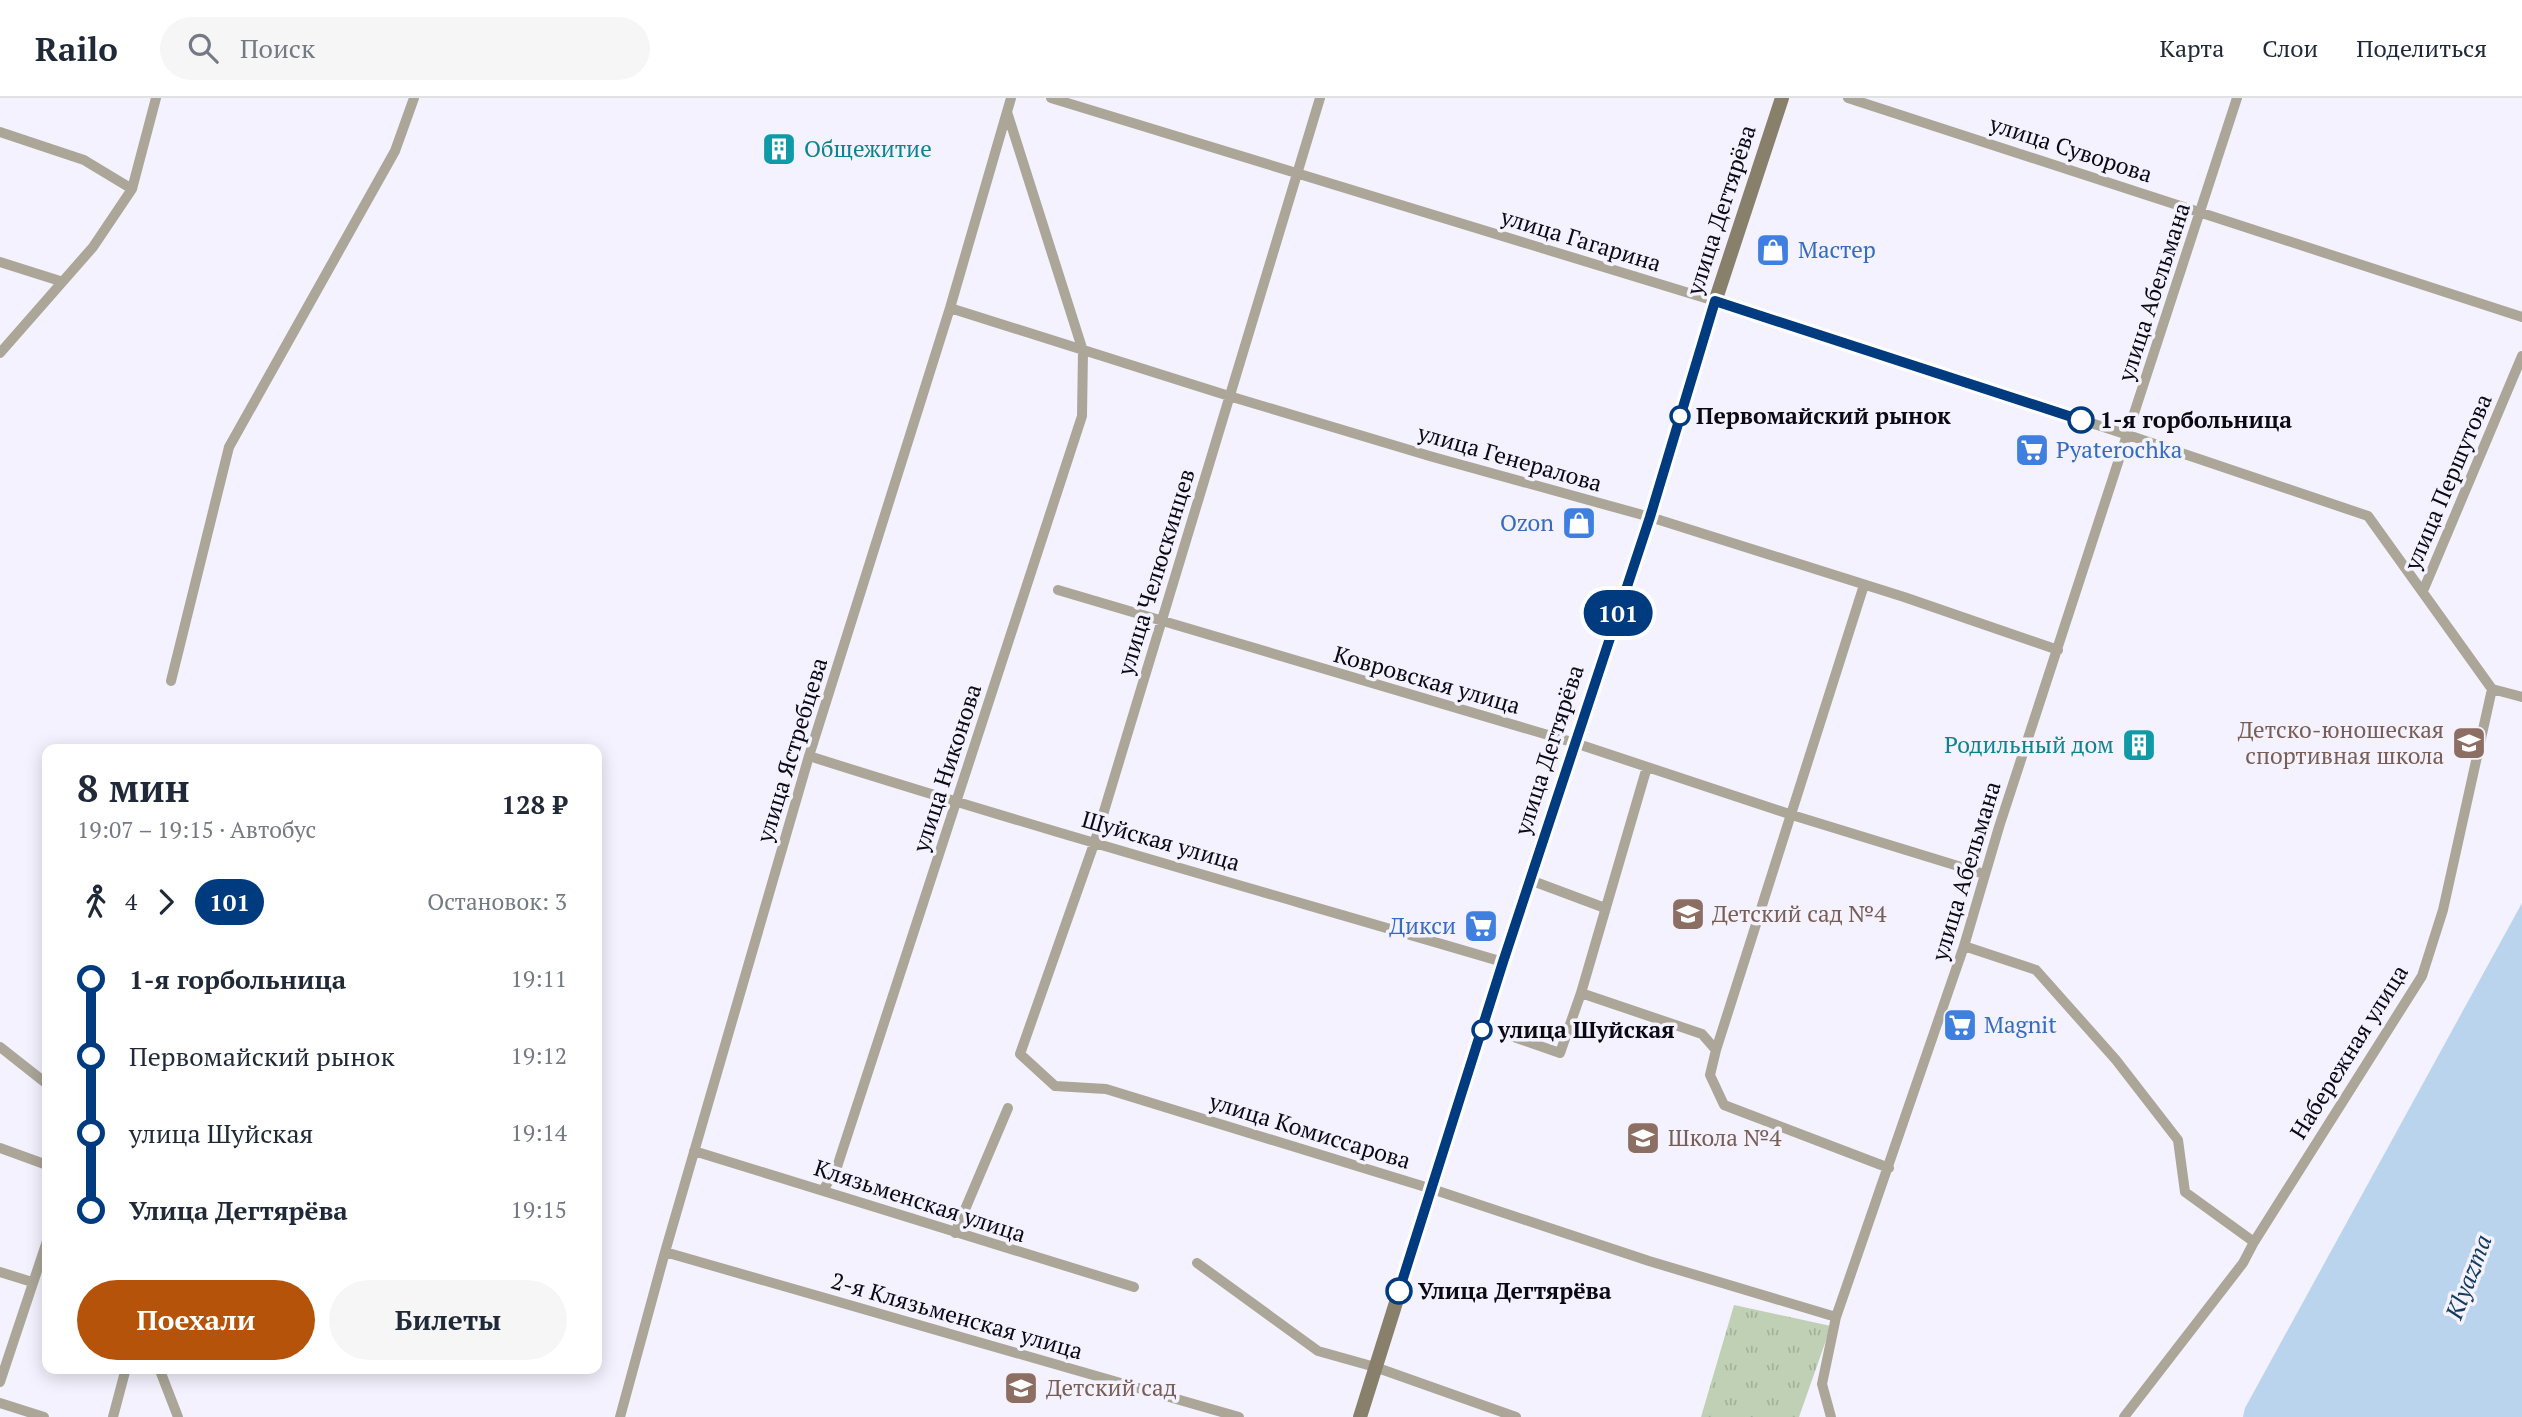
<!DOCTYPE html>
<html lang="ru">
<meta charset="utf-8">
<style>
:root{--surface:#fff;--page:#f6f6f7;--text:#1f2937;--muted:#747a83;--line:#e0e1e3;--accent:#b45309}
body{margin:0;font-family:"PT Serif",serif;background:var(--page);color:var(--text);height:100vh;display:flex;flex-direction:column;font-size:26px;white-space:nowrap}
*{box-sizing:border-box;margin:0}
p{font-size:23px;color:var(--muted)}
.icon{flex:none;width:38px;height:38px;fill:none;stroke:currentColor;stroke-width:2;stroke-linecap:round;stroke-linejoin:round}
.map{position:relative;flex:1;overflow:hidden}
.panel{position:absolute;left:42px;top:646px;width:560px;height:630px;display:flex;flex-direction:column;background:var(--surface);border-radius:14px;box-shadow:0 4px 18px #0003}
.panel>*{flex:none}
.badge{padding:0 14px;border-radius:23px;font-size:24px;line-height:46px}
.map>.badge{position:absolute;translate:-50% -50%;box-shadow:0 0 0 4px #fff}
.legs{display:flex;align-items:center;gap:10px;height:77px;padding:0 35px;font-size:23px}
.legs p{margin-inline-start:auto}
.summary{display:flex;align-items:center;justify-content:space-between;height:119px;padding:0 35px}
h1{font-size:38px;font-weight:800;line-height:52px}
.primary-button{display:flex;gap:14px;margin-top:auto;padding:14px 35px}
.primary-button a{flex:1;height:80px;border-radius:42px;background:var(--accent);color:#fff;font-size:28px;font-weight:800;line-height:80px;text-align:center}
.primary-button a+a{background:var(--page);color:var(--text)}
ul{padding:0 35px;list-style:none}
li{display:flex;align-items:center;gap:24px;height:77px;font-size:26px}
li i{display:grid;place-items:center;width:10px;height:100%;margin:0 9px;background:currentColor}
li i::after{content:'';width:18px;height:18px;margin:-9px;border:5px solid;border-radius:50%;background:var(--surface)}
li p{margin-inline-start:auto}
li:first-child i{background:linear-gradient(#0000 50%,currentColor 0)}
li:last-child i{background:linear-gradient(currentColor 50%,#0000 0)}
header{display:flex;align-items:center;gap:42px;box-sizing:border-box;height:98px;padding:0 35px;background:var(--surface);border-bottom:2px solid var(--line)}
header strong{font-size:33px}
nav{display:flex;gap:38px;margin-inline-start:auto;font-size:24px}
.search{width:490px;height:63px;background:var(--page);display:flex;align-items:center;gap:18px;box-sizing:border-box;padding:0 24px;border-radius:38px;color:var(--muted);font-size:26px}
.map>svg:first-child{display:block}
</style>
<header>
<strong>Railo</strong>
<div class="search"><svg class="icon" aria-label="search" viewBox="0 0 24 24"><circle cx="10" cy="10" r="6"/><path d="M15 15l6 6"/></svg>Поиск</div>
<nav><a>Карта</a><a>Слои</a><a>Поделиться</a></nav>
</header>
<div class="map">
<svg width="2522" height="1319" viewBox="0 0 2522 1319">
<defs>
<pattern id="park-tufts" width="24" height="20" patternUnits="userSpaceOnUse" patternTransform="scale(1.75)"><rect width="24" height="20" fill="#c0d0b5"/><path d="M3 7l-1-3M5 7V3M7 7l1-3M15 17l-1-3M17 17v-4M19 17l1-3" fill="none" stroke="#a4b19b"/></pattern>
</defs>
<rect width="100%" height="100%" fill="#f3f2fe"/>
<path fill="url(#park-tufts)" d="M 1734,1207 L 1831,1228 L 1799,1319 L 1701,1319 Z"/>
<path fill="#bad4ee" d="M 2522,805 L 2522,1319 L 2243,1319 L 2245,1310 Z"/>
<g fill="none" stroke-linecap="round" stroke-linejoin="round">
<path stroke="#aba698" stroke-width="10" d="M 1051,0 L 1715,203 L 2128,337 L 2368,418 L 2492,591
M 1320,0 L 1095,743 L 1020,956 L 1055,988 L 1106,991 L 1432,1091 L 1649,1163 L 1836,1219
M 1848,0 L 2522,219
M 0,34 L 84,62 L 132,91
M 0,164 L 60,183
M 950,210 L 1229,298 L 1433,359 L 1650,419 L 1904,499 L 2058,552
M 0,255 L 93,149 L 132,91 L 156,0
M 1058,492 L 1575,645 L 1792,717 L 1984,776
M 2423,493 L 2522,258
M 171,583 L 229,349 L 395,53 L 414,0
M 809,658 C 1039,731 1272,796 1503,864
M 1530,782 L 1605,810
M 1964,848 L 2036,872 L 2116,962 L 2178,1042 L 2185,1094 L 2254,1144
M 1581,895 L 1702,936 L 1716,952 L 1710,977 L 1724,1007 L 1889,1070
M 1511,938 L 1560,955 L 1581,895 L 1647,669
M 0,949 L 47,986
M 1716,952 L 1864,487
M 0,1050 L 47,1067
M 694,1053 L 1134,1189
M 823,1092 L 836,1072 L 1082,318 L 1083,253 L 1007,14
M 955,1135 L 1008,1010
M 665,1154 L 1239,1319
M 1197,1165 L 1318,1253 L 1375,1269 L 1516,1319
M 0,1174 L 32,1184
M 159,1270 L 178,1319
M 0,1284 L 47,1143
M 0,1305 L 44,1319
M 113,1319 L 126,1270
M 620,1319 L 665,1154 L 809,658 L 950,210 L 1011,0
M 1831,1319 L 1822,1286 L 1836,1219 L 1964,848 L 1999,729 L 2237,0
M 2124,1319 L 2243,1165 L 2254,1144 L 2422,878 L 2443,812 L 2492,591 L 2522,599"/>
<path stroke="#88806b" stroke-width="14" d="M 1360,1319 L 1503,864 L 1650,419 L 1710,219 L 1782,0"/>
</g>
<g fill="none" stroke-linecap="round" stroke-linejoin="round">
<g stroke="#fff" stroke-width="16">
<path id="line-1" d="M 1399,1193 L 1503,864 L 1650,419 L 1715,203 L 2081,322"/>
</g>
<use href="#line-1" stroke="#003b80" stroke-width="10"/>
</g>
<defs>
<g id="building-square" transform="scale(1.75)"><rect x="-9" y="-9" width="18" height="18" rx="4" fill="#0f9aa8" stroke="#f3f2fe"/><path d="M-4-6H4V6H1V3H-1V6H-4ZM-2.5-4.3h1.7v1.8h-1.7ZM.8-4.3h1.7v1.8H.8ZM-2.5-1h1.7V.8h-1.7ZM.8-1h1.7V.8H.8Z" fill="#fff"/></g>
<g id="shop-square" transform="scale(1.75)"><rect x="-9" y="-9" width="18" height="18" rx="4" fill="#3f7fe0" stroke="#f3f2fe"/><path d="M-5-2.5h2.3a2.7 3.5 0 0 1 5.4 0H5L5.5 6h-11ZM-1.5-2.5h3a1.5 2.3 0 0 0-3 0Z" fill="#fff"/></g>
<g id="supermarket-square" transform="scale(1.75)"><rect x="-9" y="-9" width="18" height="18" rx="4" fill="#3f7fe0" stroke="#f3f2fe"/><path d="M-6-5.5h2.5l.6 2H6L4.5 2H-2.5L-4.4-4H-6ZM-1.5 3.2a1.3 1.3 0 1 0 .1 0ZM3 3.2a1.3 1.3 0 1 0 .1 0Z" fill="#fff"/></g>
<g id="school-square" transform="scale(1.75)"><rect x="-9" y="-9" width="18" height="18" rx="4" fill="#8d6e63" stroke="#f3f2fe"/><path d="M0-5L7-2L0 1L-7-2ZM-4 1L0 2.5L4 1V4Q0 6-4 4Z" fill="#fff"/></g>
</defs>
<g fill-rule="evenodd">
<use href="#building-square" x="779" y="51"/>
<use href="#shop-square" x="1773" y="152"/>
<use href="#supermarket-square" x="2032" y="352"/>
<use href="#shop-square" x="1579" y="425"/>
<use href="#school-square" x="2469" y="645"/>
<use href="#building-square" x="2139" y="647"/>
<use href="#school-square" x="1688" y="816"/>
<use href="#supermarket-square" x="1481" y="828"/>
<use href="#supermarket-square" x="1960" y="927"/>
<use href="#school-square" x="1643" y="1040"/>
<use href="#school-square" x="1021" y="1290"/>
</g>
<g fill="#fff" stroke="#003b80" stroke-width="3.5">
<circle cx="1680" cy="318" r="9"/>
<circle cx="2081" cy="322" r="12"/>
<circle cx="1482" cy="932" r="9"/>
<circle cx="1399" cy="1193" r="12"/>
</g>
<g text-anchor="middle" stroke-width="7" stroke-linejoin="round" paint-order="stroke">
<g font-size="23" fill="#0d838f" stroke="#f3f2fe" text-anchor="start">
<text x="804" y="59">Общежитие</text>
<text x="2114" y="655" text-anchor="end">Родильный дом</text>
</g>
<g font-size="23" fill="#0b0a13" stroke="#f3f2fe">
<text transform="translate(2071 51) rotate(18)" y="8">улица Суворова</text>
<text transform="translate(1721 112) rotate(-72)" y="8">улица Дегтярёва</text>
<text transform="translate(1581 142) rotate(17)" y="8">улица Гагарина</text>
<text transform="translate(2154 194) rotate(-72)" y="8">улица Абельмана</text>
<text transform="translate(1510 360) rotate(16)" y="8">улица Генералова</text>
<text transform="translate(2448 384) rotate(-67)" y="8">улица Першутова</text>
<text transform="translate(1156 474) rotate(-73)" y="8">улица Челюскинцев</text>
<text transform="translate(1427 582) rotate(16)" y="8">Ковровская улица</text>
<text transform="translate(792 652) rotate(-73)" y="8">улица Ястребцева</text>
<text transform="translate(1549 652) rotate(-72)" y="8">улица Дегтярёва</text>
<text transform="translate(947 670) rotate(-72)" y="8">улица Никонова</text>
<text transform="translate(1161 743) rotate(16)" y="8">Шуйская улица</text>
<text transform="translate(1966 773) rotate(-73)" y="8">улица Абельмана</text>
<text transform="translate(2349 954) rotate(-58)" y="8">Набережная улица</text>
<text transform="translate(1310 1033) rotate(17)" y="8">улица Комиссарова</text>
<text transform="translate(920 1103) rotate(18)" y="8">Клязьменская улица</text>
<text transform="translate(957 1218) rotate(16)" y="8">2-я Клязьменская улица</text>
</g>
<g font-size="23" fill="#366cbe" stroke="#f3f2fe" text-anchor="start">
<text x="1798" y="160">Мастер</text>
<text x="2056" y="360">Pyaterochka</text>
<text x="1554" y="433" text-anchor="end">Ozon</text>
<text x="1456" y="836" text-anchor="end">Дикси</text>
<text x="1984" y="935">Magnit</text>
</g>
<g font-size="23" font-weight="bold" fill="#0b0a13" stroke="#f3f2fe" text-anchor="start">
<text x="1696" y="326">Первомайский рынок</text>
<text x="2100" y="330">1-я горбольница</text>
<text x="1498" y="940">улица Шуйская</text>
<text x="1418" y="1201">Улица Дегтярёва</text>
</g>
<g font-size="23" fill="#785e54" stroke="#f3f2fe" text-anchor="start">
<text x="2444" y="640" text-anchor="end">Детско-юношеская<tspan x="2444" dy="26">спортивная школа</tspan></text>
<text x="1712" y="824">Детский сад №4</text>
<text x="1668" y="1048">Школа №4</text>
<text x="1046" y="1298">Детский сад</text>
</g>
<g font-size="24" font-style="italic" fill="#123b5e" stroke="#f3f2fe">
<text transform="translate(2469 1179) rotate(-69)" y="8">Klyazma</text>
</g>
</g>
</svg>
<b class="badge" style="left:1618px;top:515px;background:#003b80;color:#fff">101</b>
<section class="panel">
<div class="summary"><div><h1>8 мин</h1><p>19:07 – 19:15 · Автобус</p></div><b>128 ₽</b></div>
<div class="legs"><svg class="icon" aria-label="walk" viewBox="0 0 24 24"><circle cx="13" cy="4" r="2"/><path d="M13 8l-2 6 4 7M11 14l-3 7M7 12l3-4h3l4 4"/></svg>4<svg class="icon" aria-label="forward" viewBox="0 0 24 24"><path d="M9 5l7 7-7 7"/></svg><b class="badge" style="background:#003b80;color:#fff">101</b><p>Остановок: 3</p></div>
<ul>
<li><i style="color:#003b80"></i><b>1-я горбольница</b><p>19:11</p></li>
<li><i style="color:#003b80"></i><span>Первомайский рынок</span><p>19:12</p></li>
<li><i style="color:#003b80"></i><span>улица Шуйская</span><p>19:14</p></li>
<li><i style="color:#003b80"></i><b>Улица Дегтярёва</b><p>19:15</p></li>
</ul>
<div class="primary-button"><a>Поехали</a><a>Билеты</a></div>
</section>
</div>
